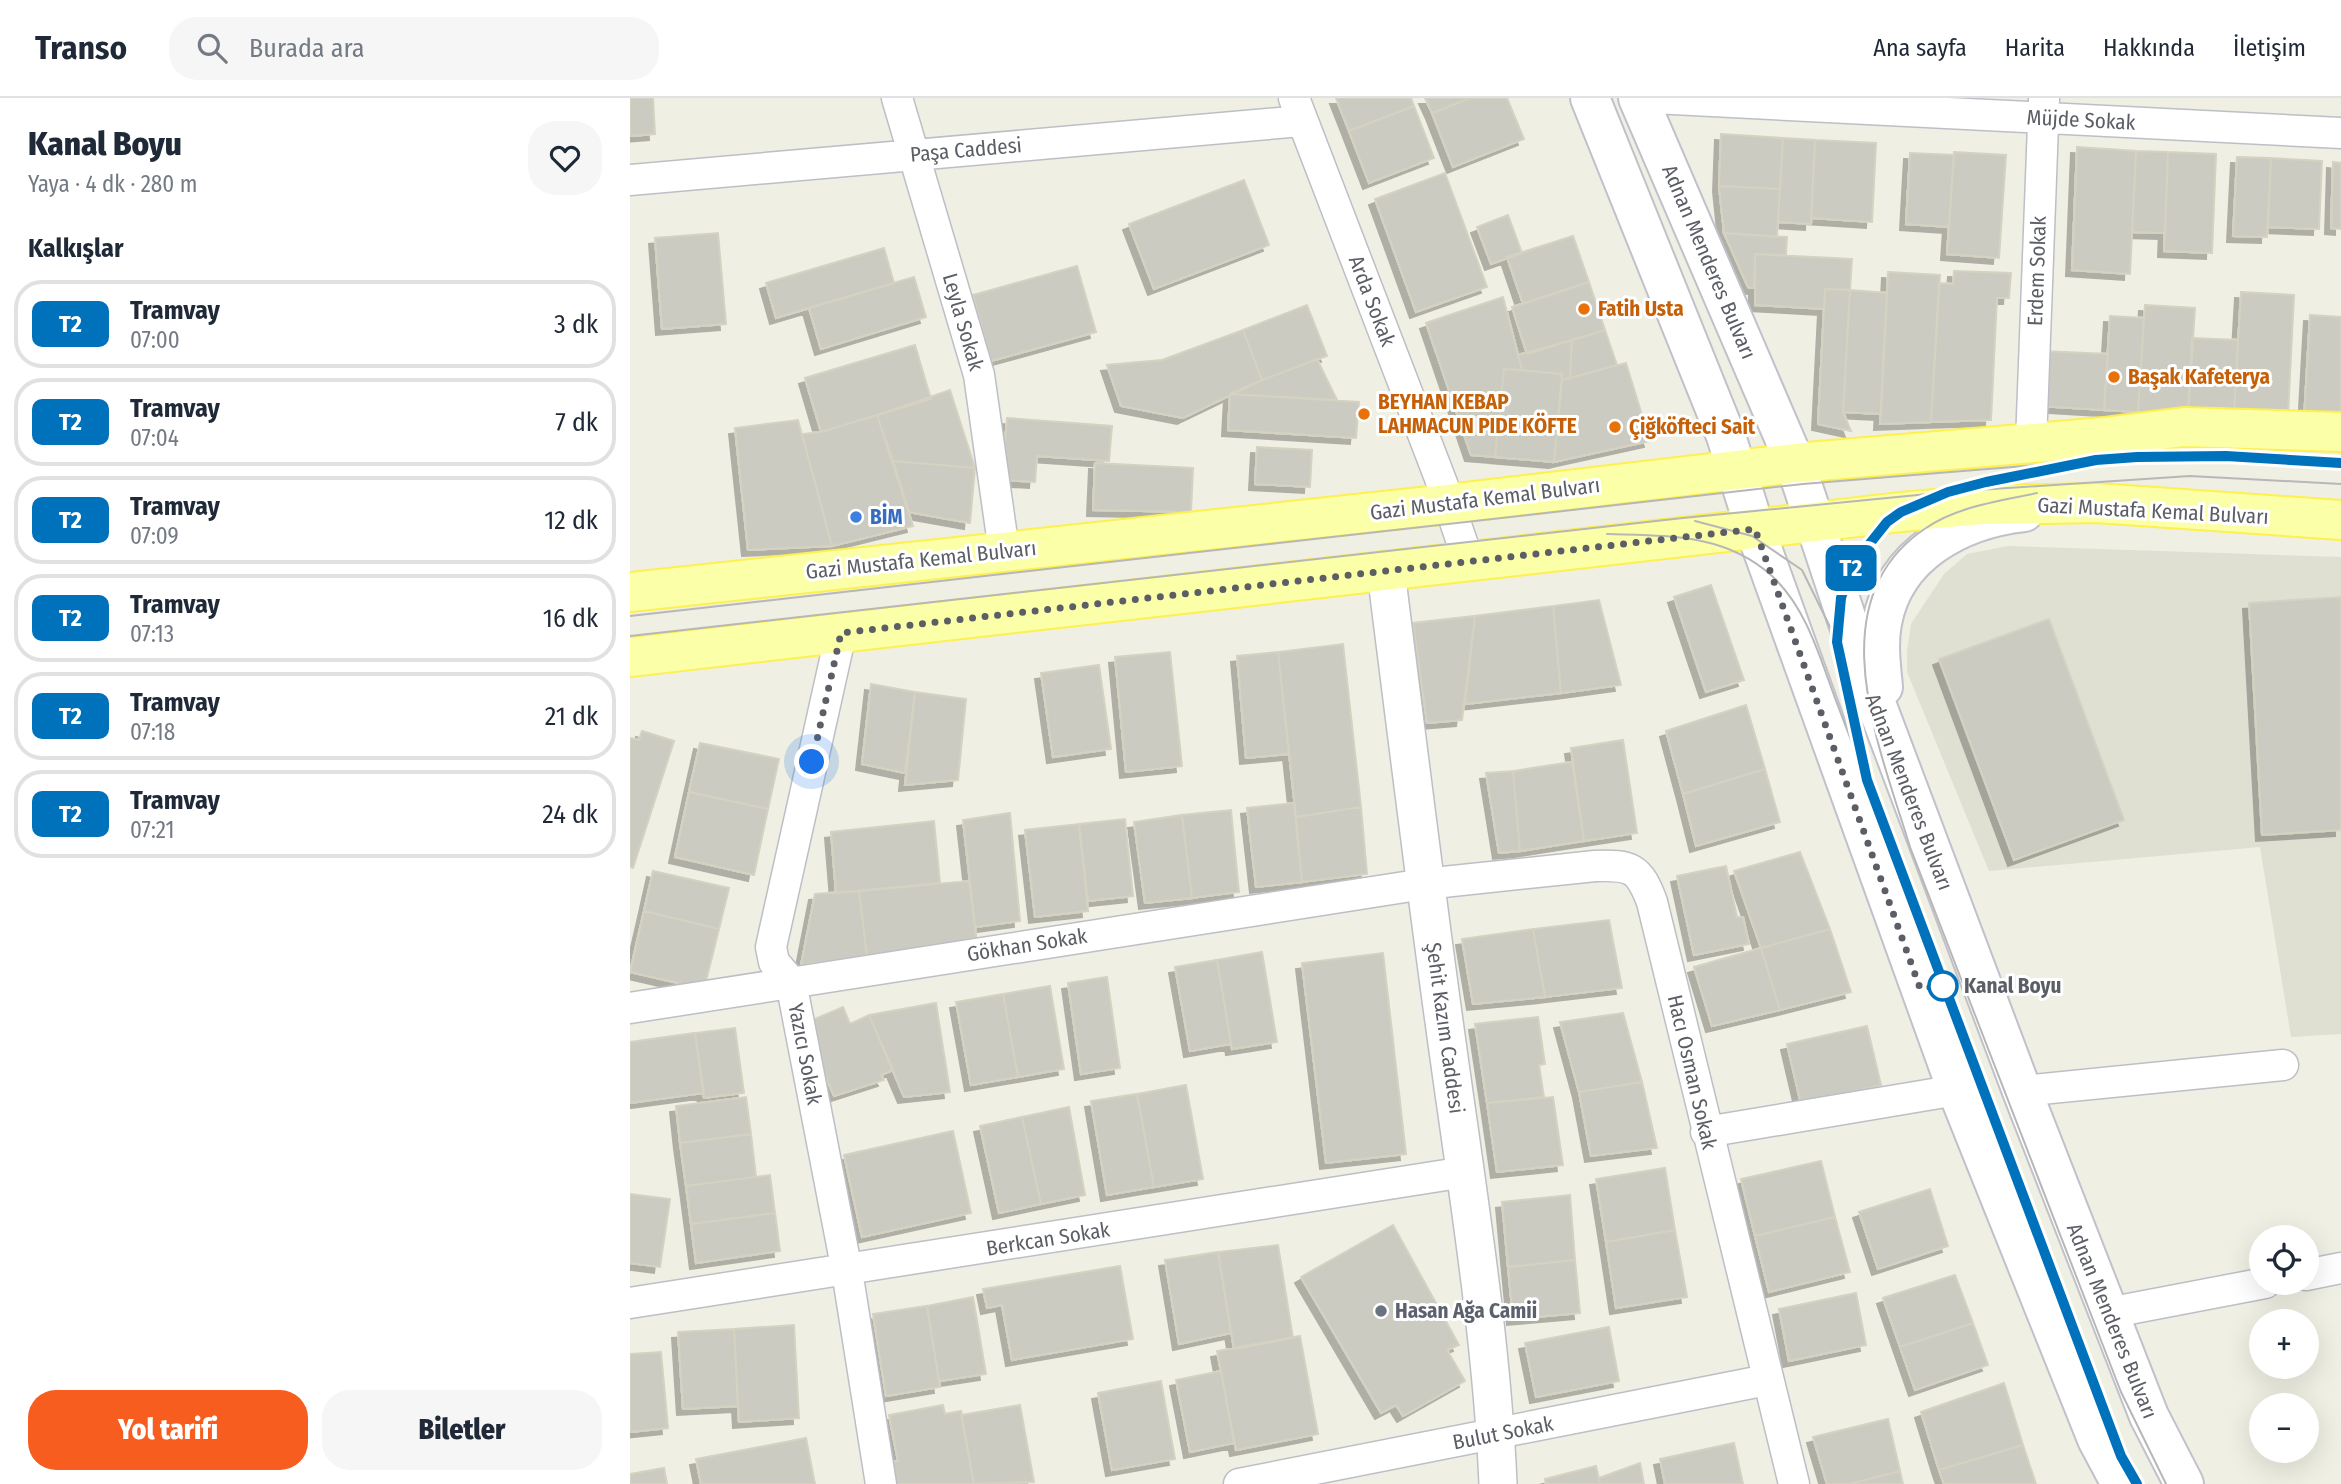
<!DOCTYPE html>
<html lang="tr">
<meta charset="utf-8">
<style>
:root{--surface:#fff;--page:#f6f6f7;--text:#1f2937;--muted:#747a83;--line:#e0e1e3;--accent:#f85d20}
body{margin:0;font-family:"Fira Sans Condensed",sans-serif;background:var(--page);color:var(--text);height:100vh;display:flex;flex-direction:column;font-size:26px;white-space:nowrap}
*{box-sizing:border-box;margin:0}
p{font-size:23px;color:var(--muted)}
.icon{flex:none;width:38px;height:38px;fill:none;stroke:currentColor;stroke-width:2;stroke-linecap:round;stroke-linejoin:round}
.map{position:relative;flex:1;overflow:hidden}
.sheet{display:flex;flex-direction:column;background:var(--surface);width:630px}
.sheet>*{flex:none}
.badge{padding:0 14px;border-radius:10px;font-size:24px;line-height:46px}
.controls{position:absolute;left:1619px;top:1127px;display:grid;gap:14px}
.controls a{display:grid;place-items:center;width:70px;height:70px;border-radius:50%;background:var(--surface);box-shadow:0 7px 28px #0002;font-size:35px}
.you{position:absolute;width:35px;height:35px;margin:-18px;border:5px solid #fff;border-radius:50%;background:#1a73e8;box-shadow:0 0 0 10px #1a73e833}
.map>.badge{position:absolute;translate:-50% -50%;box-shadow:0 0 0 4px #fff}
h2{padding:0 28px;font-size:26px;line-height:63px}
.round{display:grid;place-items:center;flex:none;width:74px;height:74px;border-radius:28px;background:var(--page)}
.head{display:flex;align-items:center;justify-content:space-between;height:119px;padding:0 28px}
h1{font-size:33px;font-weight:800;line-height:52px}
.action{display:flex;gap:14px;margin-top:auto;padding:14px 28px}
.action a{flex:1;height:80px;border-radius:28px;background:var(--accent);color:#fff;font-size:28px;font-weight:800;line-height:80px;text-align:center}
.action a+a{background:var(--page);color:var(--text)}
ul{padding:0;list-style:none}
li{display:flex;align-items:center;gap:21px;height:88px;margin:0 14px 10px;padding:0 14px;border:4px solid var(--line);border-radius:28px}
li div{flex:1}
li b{display:block;font-size:26px}
li em{font-style:normal}
li .badge{min-width:77px;font-weight:700;text-align:center}
header{display:flex;align-items:center;gap:42px;box-sizing:border-box;height:98px;padding:0 35px;background:var(--surface);border-bottom:2px solid var(--line)}
header strong{font-size:33px}
nav{display:flex;gap:38px;margin-inline-start:auto;font-size:24px}
.search{width:490px;height:63px;background:var(--page);display:flex;align-items:center;gap:18px;box-sizing:border-box;padding:0 24px;border-radius:28px;color:var(--muted);font-size:26px}
main{display:flex;flex:1;min-height:0}
.map>svg:first-child{display:block}
</style>
<header>
<strong>Transo</strong>
<div class="search"><svg class="icon" aria-label="search" viewBox="0 0 24 24"><circle cx="10" cy="10" r="6"/><path d="M15 15l6 6"/></svg>Burada ara</div>
<nav><a>Ana sayfa</a><a>Harita</a><a>Hakkında</a><a>İletişim</a></nav>
</header>
<main>
<section class="sheet">
<div class="head"><div><h1>Kanal Boyu</h1><p>Yaya · 4 dk · 280 m</p></div><a class="round"><svg class="icon" aria-label="heart" viewBox="0 0 24 24"><path d="M12 20l-8-8c-3-5 5-10 8-4 3-6 11-1 8 4z"/></svg></a></div>
<h2>Kalkışlar</h2>
<ul>
<li><span class="badge" style="background:#0072bc;color:#fff">T2</span><div><b>Tramvay</b><p>07:00</p></div><em>3 dk</em></li>
<li><span class="badge" style="background:#0072bc;color:#fff">T2</span><div><b>Tramvay</b><p>07:04</p></div><em>7 dk</em></li>
<li><span class="badge" style="background:#0072bc;color:#fff">T2</span><div><b>Tramvay</b><p>07:09</p></div><em>12 dk</em></li>
<li><span class="badge" style="background:#0072bc;color:#fff">T2</span><div><b>Tramvay</b><p>07:13</p></div><em>16 dk</em></li>
<li><span class="badge" style="background:#0072bc;color:#fff">T2</span><div><b>Tramvay</b><p>07:18</p></div><em>21 dk</em></li>
<li><span class="badge" style="background:#0072bc;color:#fff">T2</span><div><b>Tramvay</b><p>07:21</p></div><em>24 dk</em></li>
</ul>
<div class="action"><a>Yol tarifi</a><a>Biletler</a></div>
</section>
<div class="map">
<svg width="1711" height="1386" viewBox="0 0 1711 1386">
<defs>
<filter id="shadow"><feDropShadow dx="-6" dy="6" stdDeviation="0" flood-color="#0004"/></filter>
</defs>
<rect width="100%" height="100%" fill="#efefe3"/>
<path fill="#dfdfd2" d="M 1378,448 L 1711,459 L 1711,936 L 1661,939 L 1630,749 L 1359,773 L 1277,574 L 1277,553 L 1281,526 L 1314,476 L 1337,456 Z"/>
<path fill="#cccbc2" stroke="#d5d2c1" stroke-width="2" filter="url(#shadow)" d="M 0,0 L 23,0 L 25,36 L 0,38 Z
M 706,0 L 781,0 L 784,8 L 719,33 Z
M 795,0 L 841,0 L 802,15 Z
M 841,0 L 877,0 L 894,41 L 823,69 L 802,15 Z
M 784,8 L 804,60 L 739,85 L 719,33 Z
M 1091,36 L 1153,40 L 1150,91 L 1089,88 Z
M 1153,40 L 1185,42 L 1181,126 L 1148,124 Z
M 1185,42 L 1246,45 L 1242,124 L 1181,120 Z
M 1447,49 L 1506,53 L 1500,176 L 1442,172 Z
M 1506,53 L 1538,54 L 1535,135 L 1502,134 Z
M 1324,54 L 1376,57 L 1369,160 L 1317,156 Z
M 1538,54 L 1586,56 L 1582,155 L 1534,153 Z
M 1280,55 L 1324,57 L 1319,129 L 1276,126 Z
M 1607,59 L 1641,60 L 1637,139 L 1603,138 Z
M 1641,60 L 1692,63 L 1689,131 L 1638,129 Z
M 1703,64 L 1711,65 L 1711,131 L 1701,130 Z
M 815,75 L 857,189 L 786,214 L 745,101 Z
M 614,82 L 639,147 L 524,191 L 499,126 Z
M 1089,88 L 1150,91 L 1147,139 L 1094,135 Z
M 878,117 L 892,155 L 861,166 L 847,129 Z
M 88,135 L 96,226 L 32,231 L 25,140 Z
M 1094,135 L 1157,139 L 1156,157 L 1125,156 L 1124,190 L 1118,189 Z
M 943,138 L 959,184 L 893,206 L 877,159 Z
M 254,150 L 264,185 L 146,220 L 136,185 Z
M 1125,156 L 1222,161 L 1220,192 L 1195,191 L 1194,211 L 1125,207 Z
M 447,168 L 466,234 L 361,263 L 343,197 Z
M 1324,173 L 1381,175 L 1379,200 L 1367,200 L 1361,322 L 1301,324 L 1309,185 L 1323,186 Z
M 1258,174 L 1310,177 L 1301,324 L 1250,326 Z
M 284,179 L 296,219 L 191,251 L 179,210 Z
M 959,184 L 975,232 L 897,256 L 882,209 Z
M 1195,191 L 1220,192 L 1213,314 L 1221,333 L 1188,326 Z
M 1220,192 L 1257,195 L 1251,316 L 1213,314 Z
M 1611,194 L 1664,197 L 1658,317 L 1604,315 Z
M 873,199 L 892,272 L 874,271 L 865,359 L 841,357 L 796,225 Z
M 677,207 L 697,258 L 632,282 L 613,232 Z
M 1515,207 L 1565,210 L 1558,317 L 1508,314 Z
M 1680,217 L 1711,219 L 1711,324 L 1674,322 Z
M 1480,218 L 1514,220 L 1508,314 L 1474,312 Z
M 613,232 L 632,282 L 553,320 L 491,308 L 477,267 L 532,262 Z
M 975,232 L 987,267 L 940,280 L 942,242 Z
M 1562,240 L 1608,242 L 1604,320 L 1558,317 Z
M 942,242 L 940,280 L 932,282 L 932,276 L 892,272 L 888,257 Z
M 285,247 L 301,301 L 191,334 L 175,280 Z
M 1412,253 L 1478,256 L 1474,312 L 1409,308 Z
M 687,261 L 707,302 L 600,296 L 632,282 Z
M 996,265 L 1020,343 L 924,364 L 932,282 Z
M 874,271 L 932,276 L 924,364 L 865,359 Z
M 320,292 L 345,370 L 263,363 L 247,317 Z
M 600,296 L 729,304 L 726,340 L 598,332 Z
M 247,317 L 283,428 L 202,448 L 172,336 L 191,334 Z
M 377,320 L 482,328 L 479,363 L 407,358 L 405,384 L 372,382 Z
M 168,322 L 202,448 L 118,452 L 105,330 Z
M 627,349 L 682,352 L 680,389 L 625,386 Z
M 263,363 L 345,370 L 340,425 L 279,414 Z
M 465,365 L 563,370 L 561,414 L 463,412 Z
M 1081,487 L 1114,582 L 1076,594 L 1044,499 Z
M 1711,499 L 1711,732 L 1632,737 L 1619,505 Z
M 969,502 L 991,587 L 931,595 L 923,508 Z
M 923,508 L 931,595 L 835,606 L 845,518 Z
M 845,518 L 832,622 L 797,625 L 783,525 Z
M 1419,521 L 1494,722 L 1384,762 L 1309,561 Z
M 713,546 L 731,709 L 666,719 L 648,554 Z
M 540,554 L 552,668 L 496,674 L 485,559 Z
M 648,554 L 659,656 L 616,660 L 607,558 Z
M 469,567 L 481,651 L 423,659 L 411,575 Z
M 241,586 L 285,594 L 275,675 L 232,666 Z
M 285,594 L 336,601 L 328,682 L 275,687 Z
M 1116,607 L 1135,671 L 1053,696 L 1036,633 Z
M 12,633 L 44,643 L 3,770 L 0,769 L 0,640 L 9,642 Z
M 993,642 L 1007,735 L 954,743 L 941,650 Z
M 70,645 L 149,661 L 138,711 L 59,694 Z
M 942,664 L 954,743 L 890,753 L 883,673 Z
M 1135,671 L 1150,724 L 1066,748 L 1053,696 Z
M 883,673 L 890,753 L 869,755 L 856,675 Z
M 59,694 L 138,711 L 124,777 L 45,759 Z
M 664,705 L 672,784 L 626,789 L 617,710 Z
M 731,709 L 737,776 L 672,784 L 666,719 Z
M 601,712 L 609,794 L 562,800 L 552,717 Z
M 380,715 L 390,823 L 345,829 L 333,722 Z
M 552,717 L 562,800 L 515,805 L 504,724 Z
M 495,721 L 503,798 L 458,803 L 449,726 Z
M 304,723 L 310,785 L 206,795 L 201,734 Z
M 449,726 L 458,813 L 405,819 L 395,732 Z
M 1170,754 L 1200,831 L 1131,850 L 1104,773 Z
M 1096,768 L 1107,819 L 1113,819 L 1119,846 L 1064,857 L 1047,778 Z
M 23,773 L 99,790 L 89,831 L 14,813 Z
M 339,783 L 347,844 L 237,858 L 229,793 Z
M 229,793 L 237,858 L 171,867 L 185,796 Z
M 14,813 L 89,831 L 74,891 L 0,874 Z
M 979,822 L 992,890 L 915,899 L 903,831 Z
M 903,831 L 915,899 L 843,906 L 832,841 Z
M 1200,831 L 1221,894 L 1150,912 L 1131,850 Z
M 1131,850 L 1150,912 L 1082,928 L 1064,869 Z
M 632,854 L 647,944 L 602,951 L 587,862 Z
M 753,855 L 776,1056 L 696,1065 L 672,865 Z
M 587,862 L 601,946 L 560,953 L 545,869 Z
M 477,879 L 490,970 L 451,976 L 438,885 Z
M 420,888 L 434,971 L 388,979 L 373,896 Z
M 373,896 L 388,979 L 341,987 L 326,904 Z
M 306,905 L 320,994 L 274,999 L 239,917 Z
M 213,909 L 220,926 L 239,917 L 263,972 L 251,977 L 254,982 L 204,998 L 173,926 Z
M 993,915 L 1012,984 L 949,994 L 930,924 Z
M 908,919 L 915,966 L 909,967 L 914,999 L 857,1005 L 845,926 Z
M 1237,928 L 1251,987 L 1171,1006 L 1157,946 Z
M 105,930 L 114,995 L 74,1000 L 65,935 Z
M 65,935 L 74,995 L 0,1005 L 0,944 Z
M 1012,984 L 1027,1050 L 961,1058 L 949,994 Z
M 556,987 L 573,1081 L 524,1089 L 507,996 Z
M 507,996 L 524,1089 L 477,1097 L 461,1003 Z
M 116,999 L 121,1036 L 50,1045 L 46,1008 Z
M 923,999 L 933,1067 L 867,1074 L 857,1005 Z
M 439,1009 L 455,1097 L 411,1106 L 392,1019 Z
M 392,1019 L 411,1106 L 369,1115 L 350,1028 Z
M 323,1033 L 341,1115 L 232,1139 L 214,1057 Z
M 121,1036 L 126,1079 L 56,1088 L 50,1045 Z
M 1191,1063 L 1205,1119 L 1125,1138 L 1111,1081 Z
M 1035,1070 L 1045,1132 L 976,1144 L 966,1081 Z
M 140,1077 L 145,1115 L 61,1126 L 56,1088 Z
M 1300,1091 L 1318,1148 L 1248,1171 L 1229,1114 Z
M 0,1096 L 40,1101 L 30,1169 L 0,1165 Z
M 940,1097 L 945,1162 L 878,1169 L 872,1104 Z
M 145,1115 L 150,1153 L 66,1165 L 61,1126 Z
M 1205,1119 L 1220,1174 L 1139,1194 L 1125,1138 Z
M 763,1127 L 829,1247 L 817,1252 L 835,1283 L 773,1318 L 766,1307 L 751,1315 L 671,1179 Z
M 1045,1132 L 1057,1199 L 986,1210 L 976,1144 Z
M 648,1147 L 663,1240 L 604,1251 L 588,1154 Z
M 588,1154 L 601,1235 L 549,1246 L 535,1162 Z
M 945,1162 L 950,1215 L 883,1221 L 878,1169 Z
M 490,1168 L 503,1241 L 382,1262 L 372,1207 L 357,1210 L 353,1191 Z
M 1325,1177 L 1343,1225 L 1270,1249 L 1253,1200 Z
M 1226,1195 L 1236,1247 L 1159,1263 L 1149,1211 Z
M 343,1199 L 356,1276 L 309,1283 L 297,1208 Z
M 297,1208 L 310,1289 L 256,1298 L 243,1216 Z
M 1343,1225 L 1358,1267 L 1285,1292 L 1270,1249 Z
M 164,1227 L 169,1320 L 109,1324 L 104,1231 Z
M 979,1229 L 989,1283 L 906,1299 L 895,1245 Z
M 104,1231 L 108,1308 L 53,1311 L 48,1234 Z
M 670,1238 L 688,1336 L 606,1352 L 587,1253 Z
M 31,1254 L 38,1330 L 0,1334 L 0,1256 Z
M 591,1273 L 604,1345 L 560,1354 L 546,1282 Z
M 531,1283 L 545,1361 L 482,1372 L 468,1295 Z
M 1374,1285 L 1393,1347 L 1309,1372 L 1291,1314 Z
M 313,1307 L 315,1316 L 331,1313 L 344,1386 L 261,1386 L 257,1364 L 268,1363 L 259,1317 Z
M 390,1307 L 404,1384 L 344,1386 L 331,1317 Z
M 1258,1321 L 1270,1373 L 1219,1386 L 1197,1386 L 1183,1339 Z
M 176,1340 L 185,1386 L 71,1386 L 66,1361 Z
M 1104,1345 L 1113,1386 L 1035,1386 L 1030,1361 Z
M 1393,1347 L 1406,1386 L 1314,1386 L 1309,1372 Z
M 1010,1365 L 1014,1386 L 970,1386 L 969,1380 Z
M 966,1368 L 970,1386 L 916,1386 L 915,1381 Z
M 34,1370 L 37,1386 L 0,1386 L 0,1376 Z
M 1270,1373 L 1273,1386 L 1219,1386 Z"/>
<g fill="none" stroke-linecap="round" stroke-linejoin="round">
<g stroke="#bdbfc6" stroke-width="33">
<path id="minor" d="M 267,0 L 349,277 L 374,453
M 664,0 L 813,388 L 839,465
M 1023,0 L 1711,35
M 0,82 L 672,23
M 1401,345 L 1414,0
M 211,535 L 141,849 L 144,864 L 161,884 L 217,1173 L 251,1386
M 0,910 L 794,786 L 965,768 C 1001,767 1009,769 1022,804 L 1164,1386
M 1392,993 L 1653,967
M 1076,1034 L 1327,992
M 1676,1177 L 1711,1170
M 0,1205 L 835,1074
M 1478,1215 L 1635,1185
M 609,1386 L 1137,1282"/>
</g>
<g stroke="#bdbfc6" stroke-width="40">
<path id="tertiary" d="M 756,474 C 776,631 795,788 817,945 C 837,1090 862,1241 868,1386"/>
</g>
<g stroke="#c0c1ca" stroke-width="42">
<path id="secondary" d="M 960,0 L 1096,338 L 1125,431 L 1327,992 L 1467,1341 L 1491,1386
M 1008,0 L 1165,365 L 1235,576 L 1392,993 L 1519,1318 L 1554,1386
M 1253,589 C 1251,568 1248,546 1252,525 C 1264,456 1330,421 1394,414"/>
</g>
<g stroke="#fef04e" stroke-width="42">
<path id="primary" d="M 0,494 L 819,406 L 1165,365 L 1474,339 L 1554,329 L 1711,334
M 0,559 L 1271,414 L 1352,407 L 1467,405 L 1711,422"/>
</g>
<use href="#minor" stroke="#fff" stroke-width="30"/>
<use href="#tertiary" stroke="#fff" stroke-width="37"/>
<use href="#secondary" stroke="#fff" stroke-width="38"/>
<use href="#primary" stroke="#fbffa8" stroke-width="38"/>
<path stroke="#b7b7b8" stroke-width="2" d="M 1407,395 C 1371,403 1328,408 1296,430 C 1186,502 1250,650 1280,749 L 1491,1294 L 1536,1386
M 1065,423 L 1122,438 L 1172,472 L 1206,541
M 977,436 C 1037,438 1095,435 1142,478 C 1178,511 1191,564 1208,608 C 1228,660 1248,713 1268,766 C 1341,964 1416,1161 1491,1358 L 1507,1386
M 0,518 L 1173,386 L 1507,359 L 1596,358 L 1711,365
M 0,538 L 1053,420 L 1318,394 L 1560,378 L 1711,386
M 1226,632 C 1220,604 1208,571 1207,542 C 1205,471 1239,427 1303,401"/>
</g>
<g fill="none" stroke-linecap="round" stroke-linejoin="round">
<g stroke="#fff" stroke-width="16">
<path id="line" d="M 1507,1386 L 1491,1358 L 1237,682 L 1207,544 L 1211,500 L 1221,469 L 1257,424 L 1271,414 L 1318,394 L 1356,384 L 1466,362 L 1507,359 L 1596,358 L 1711,365"/>
</g>
<use href="#line" stroke="#0072bc" stroke-width="10"/>
<path stroke="#5b5e65" stroke-width="7" stroke-dasharray="0 12.6" d="M 182,664 L 211,535 L 1125,431 L 1290,890 L 1313,888"/>
</g>
<g fill="#e8710a" stroke="#fff" stroke-width="2.5">
<circle cx="954" cy="211" r="7"/>
<circle cx="1484" cy="279" r="7"/>
<circle cx="734" cy="316" r="7"/>
<circle cx="985" cy="329" r="7"/>
</g>
<circle fill="#3f7fe0" stroke="#fff" stroke-width="2.5" cx="226" cy="419" r="7"/>
<circle fill="#fff" stroke="#0072bc" stroke-width="3.5" cx="1313" cy="888" r="14"/>
<circle fill="#6b7280" stroke="#fff" stroke-width="2.5" cx="751" cy="1213" r="7"/>
<g text-anchor="middle" stroke-width="6" stroke-linejoin="round" paint-order="stroke">
<g font-size="21" fill="#5b5e65" stroke="#fff">
<text transform="translate(1451 22) rotate(3)" y="7">Müjde Sokak</text>
<text transform="translate(336 52) rotate(-5)" y="7">Paşa Caddesi</text>
<text transform="translate(1079 164) rotate(67)" y="7">Adnan Menderes Bulvarı</text>
<text transform="translate(1407 173) rotate(-88)" y="7">Erdem Sokak</text>
<text transform="translate(742 203) rotate(69)" y="7">Arda Sokak</text>
<text transform="translate(333 224) rotate(74)" y="7">Leyla Sokak</text>
<text transform="translate(855 401) rotate(-7)" y="7">Gazi Mustafa Kemal Bulvarı</text>
<text transform="translate(1523 413) rotate(3)" y="7">Gazi Mustafa Kemal Bulvarı</text>
<text transform="translate(291 462) rotate(-6)" y="7">Gazi Mustafa Kemal Bulvarı</text>
<text transform="translate(1279 694) rotate(69)" y="7">Adnan Menderes Bulvarı</text>
<text transform="translate(397 847) rotate(-9)" y="7">Gökhan Sokak</text>
<text transform="translate(815 930) rotate(82)" y="7">Şehit Kazım Caddesi</text>
<text transform="translate(175 956) rotate(79)" y="7">Yazıcı Sokak</text>
<text transform="translate(1062 974) rotate(77)" y="7">Hacı Osman Sokak</text>
<text transform="translate(418 1141) rotate(-9)" y="7">Berkcan Sokak</text>
<text transform="translate(1482 1223) rotate(68)" y="7">Adnan Menderes Bulvarı</text>
<text transform="translate(873 1335) rotate(-11)" y="7">Bulut Sokak</text>
</g>
<g font-size="21" font-weight="bold" fill="#c56008" stroke="#fff" text-anchor="start">
<text x="968" y="218">Fatih Usta</text>
<text x="1498" y="286">Başak Kafeterya</text>
<text x="748" y="311">BEYHAN KEBAP<tspan x="748" dy="24">LAHMACUN PIDE KÖFTE</tspan></text>
<text x="999" y="336">Çiğköfteci Sait</text>
</g>
<g font-size="21" font-weight="bold" fill="#366cbe" stroke="#fff" text-anchor="start">
<text x="240" y="426">BİM</text>
</g>
<g font-size="21" font-weight="bold" fill="#5b5e65" stroke="#fff" text-anchor="start">
<text x="1334" y="895">Kanal Boyu</text>
</g>
<g font-size="21" font-weight="bold" fill="#5b616d" stroke="#fff" text-anchor="start">
<text x="765" y="1220">Hasan Ağa Camii</text>
</g>
</g>
</svg>
<div class="controls">
<a><svg class="icon" aria-label="locate" viewBox="0 0 24 24"><circle cx="12" cy="12" r="6"/><path d="M12 2v4M12 18v4M2 12h4M18 12h4"/></svg></a>
<a>+</a>
<a>−</a>
</div>
<div class="you" style="left:182px;top:664px"></div>
<b class="badge" style="left:1221px;top:470px;background:#0072bc;color:#fff">T2</b>
</div>
</main>
